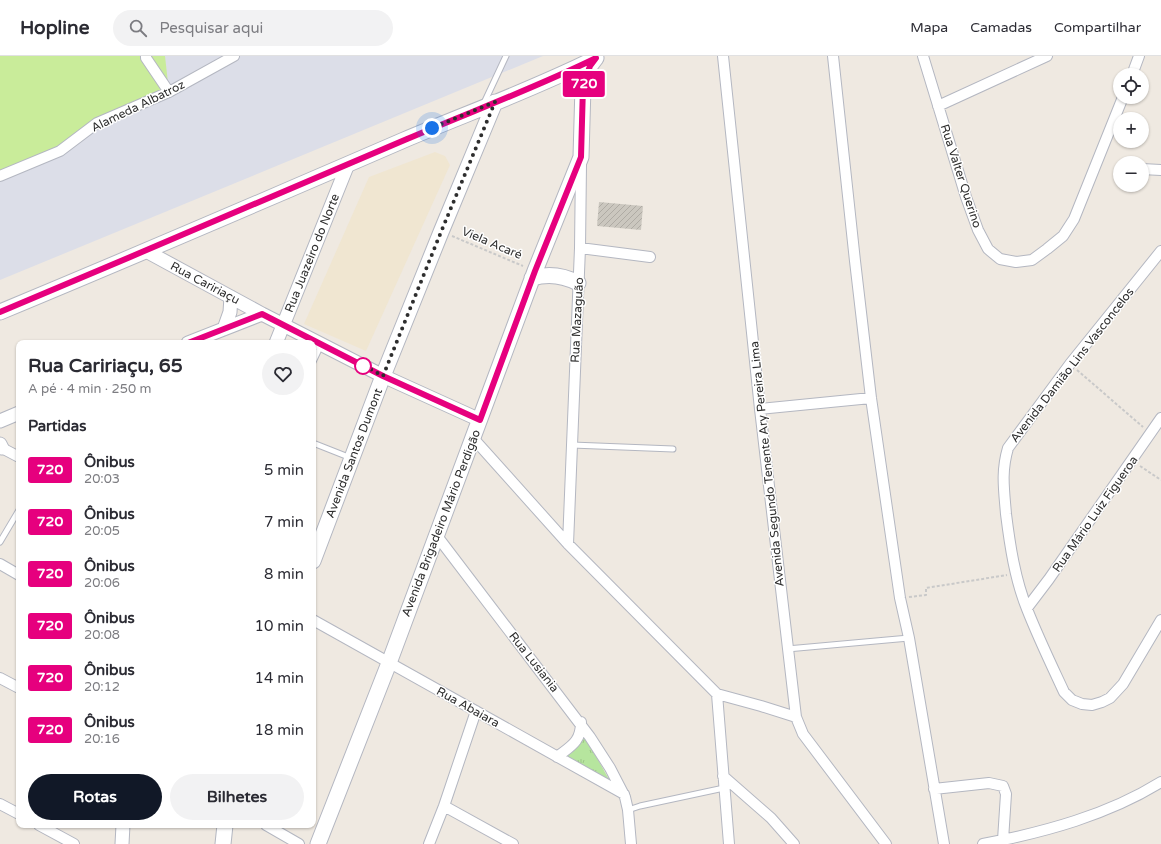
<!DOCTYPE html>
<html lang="pt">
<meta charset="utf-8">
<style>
:root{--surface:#fff;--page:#f2f2f3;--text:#2b2b33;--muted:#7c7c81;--line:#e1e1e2;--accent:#111827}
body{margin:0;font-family:"Varela Round",sans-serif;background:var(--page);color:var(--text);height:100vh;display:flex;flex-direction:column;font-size:15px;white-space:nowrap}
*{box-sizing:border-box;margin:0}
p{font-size:13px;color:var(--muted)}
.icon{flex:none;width:22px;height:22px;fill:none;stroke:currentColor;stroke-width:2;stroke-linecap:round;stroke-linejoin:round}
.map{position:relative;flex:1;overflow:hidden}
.sheet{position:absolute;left:16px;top:284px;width:300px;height:488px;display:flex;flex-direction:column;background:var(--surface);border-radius:8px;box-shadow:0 1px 3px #0004}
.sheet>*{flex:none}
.badge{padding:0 8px;border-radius:3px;font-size:14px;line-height:26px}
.controls{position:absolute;left:1113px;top:12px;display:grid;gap:8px}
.controls a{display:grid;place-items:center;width:36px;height:36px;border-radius:50%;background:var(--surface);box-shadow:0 1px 3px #0004;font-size:20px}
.you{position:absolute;width:20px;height:20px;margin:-10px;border:3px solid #fff;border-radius:50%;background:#1a73e8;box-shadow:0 0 0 6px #1a73e833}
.map>.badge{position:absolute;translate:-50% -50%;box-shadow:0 0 0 2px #fff}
h2{padding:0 12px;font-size:15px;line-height:36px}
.round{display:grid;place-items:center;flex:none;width:42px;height:42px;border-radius:21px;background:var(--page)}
.headline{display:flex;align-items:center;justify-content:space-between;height:68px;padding:0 12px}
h1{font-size:19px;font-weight:700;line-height:30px}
.primary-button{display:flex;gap:8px;margin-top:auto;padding:8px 12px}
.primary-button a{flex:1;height:46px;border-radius:24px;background:var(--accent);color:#fff;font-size:16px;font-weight:700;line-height:46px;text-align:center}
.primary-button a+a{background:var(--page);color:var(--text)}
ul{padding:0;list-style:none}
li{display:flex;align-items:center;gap:12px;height:52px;padding:0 12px}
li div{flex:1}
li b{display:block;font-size:15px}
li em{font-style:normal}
li .badge{min-width:44px;font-weight:700;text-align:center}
header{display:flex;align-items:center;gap:24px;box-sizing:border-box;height:56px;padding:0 20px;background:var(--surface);border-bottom:1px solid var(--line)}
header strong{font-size:19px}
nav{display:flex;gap:22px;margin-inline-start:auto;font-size:14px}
.search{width:280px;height:36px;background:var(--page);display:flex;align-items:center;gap:10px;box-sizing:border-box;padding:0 14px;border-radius:22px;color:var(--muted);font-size:15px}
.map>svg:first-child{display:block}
</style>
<header>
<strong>Hopline</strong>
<div class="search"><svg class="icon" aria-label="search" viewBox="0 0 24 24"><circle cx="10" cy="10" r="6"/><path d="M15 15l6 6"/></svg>Pesquisar aqui</div>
<nav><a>Mapa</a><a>Camadas</a><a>Compartilhar</a></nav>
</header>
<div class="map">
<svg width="1161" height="788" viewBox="0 0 1161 788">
<defs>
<pattern id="grass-tufts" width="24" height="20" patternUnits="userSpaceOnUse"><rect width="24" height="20" fill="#b6e59e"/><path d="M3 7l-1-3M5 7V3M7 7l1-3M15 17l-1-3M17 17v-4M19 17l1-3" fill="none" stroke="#9dc588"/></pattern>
<pattern id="building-hatch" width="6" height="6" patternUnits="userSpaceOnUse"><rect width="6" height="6" fill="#cbc7bf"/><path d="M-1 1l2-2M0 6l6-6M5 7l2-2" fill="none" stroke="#afaba4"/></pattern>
</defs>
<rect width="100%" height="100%" fill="#efe9e1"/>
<path fill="#f0e6d1" d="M 435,96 L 445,100 L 450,109 L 366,295 L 304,268 L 369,121 Z"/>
<path fill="#dcdee8" d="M 0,0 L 543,0 L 0,224 Z"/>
<path fill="url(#grass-tufts)" d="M 582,675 L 611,727 L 561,700 C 575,693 582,693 582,675 Z"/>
<path fill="#c9ec9a" d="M 0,0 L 165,0 L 169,36 L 0,118 Z"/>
<path fill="url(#building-hatch)" d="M 599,146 L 643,150 L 641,174 L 597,170 Z"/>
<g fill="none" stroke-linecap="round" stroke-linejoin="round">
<g stroke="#b4b7c1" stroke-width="7">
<path id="service" d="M 484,47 L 506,0
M 313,306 L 321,289
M 313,387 L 351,402
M 572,389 L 673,393
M 0,486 L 19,454
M 787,593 L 909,582
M 628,754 L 640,750 L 724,732"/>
</g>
<g stroke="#b4b7c1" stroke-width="12">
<path id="minor" d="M 146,0 L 146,2 L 169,36
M 723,0 L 760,353 L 796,661 L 803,678 L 886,788
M 833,0 L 855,205 L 871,342 L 900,542 L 909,582 L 944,788
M 923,0 L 966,141 L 978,174 L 988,193 L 1000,203 L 1016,206 L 1032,204 L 1047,193 L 1063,180 L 1074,163 L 1123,41
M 1132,19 L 1139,0
M 938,50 L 1047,0
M 1142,113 L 1161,114
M 0,120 L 60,95 L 97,67 L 169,36 L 234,0
M 580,192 L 650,201
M 1161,195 L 1070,308 L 1008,392 C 1001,416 1004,433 1006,458 C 1010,490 1015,523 1027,553 C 1038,581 1051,608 1064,636 L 1072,644 L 1082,648 L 1092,649 L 1102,646 L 1110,642 L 1123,628 L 1161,564
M 760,353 L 871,342
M 473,382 L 568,488 L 717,638 L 761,650 L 796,661
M 0,391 L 19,401
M 437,480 L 590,681 L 610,712 L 625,741 L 628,754 L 631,788
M 568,488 L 580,192 L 581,108
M 0,508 L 19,519
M 1027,552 L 1049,523 L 1161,362
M 313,564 L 624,738
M 0,622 L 19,632
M 717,638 L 729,788
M 557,701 C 571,690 581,686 581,666
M 723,720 L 771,762 L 794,788
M 934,733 L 989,727 L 1003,730 L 1006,738 L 1003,784
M 0,748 L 19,758
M 444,750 L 513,788
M 39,769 L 74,788
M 266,769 L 299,788
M 429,788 L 444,750 L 476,655
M 983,788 C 1045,776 1108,759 1161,726"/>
</g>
<g stroke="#b4b7c1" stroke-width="15">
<path id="tertiary" d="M 146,195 L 262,258 L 383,320 L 480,364
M 224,273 L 230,256 L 231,241
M 188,287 L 262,258
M 276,287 L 348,108
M 0,365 L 19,357
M 0,388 L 2,392
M 122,788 L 123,769"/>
</g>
<g stroke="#b4b7c1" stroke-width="17">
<path id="secondary" d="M 532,222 C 549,217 563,219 578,227
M 0,256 C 135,200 270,142 404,84 C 468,57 534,33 596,2
M 313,505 L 383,320 L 441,176 L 495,46
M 223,788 L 225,769
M 318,788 L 389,607 L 535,215 L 581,101 L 583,30 L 590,10 L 596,2"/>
</g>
<path stroke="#c9c9c9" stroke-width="2" stroke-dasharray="3 2" stroke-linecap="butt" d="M 452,180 L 523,210
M 1077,314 L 1143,371
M 1140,410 L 1161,424
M 909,541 L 926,539 L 926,532 L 1007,519"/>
<use href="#service" stroke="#fff" stroke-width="5"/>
<use href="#minor" stroke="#fff" stroke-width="10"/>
<use href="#tertiary" stroke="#fff" stroke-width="13"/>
<use href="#secondary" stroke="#fff" stroke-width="15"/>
</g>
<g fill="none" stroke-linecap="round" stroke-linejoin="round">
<g stroke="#fff" stroke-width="9">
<path id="line" d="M 0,256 C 136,199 272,140 407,83 C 470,56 535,32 596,2 L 590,10 L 583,30 L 581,101 L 535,215 L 480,364 L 383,320 L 262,258 L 188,287"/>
</g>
<use href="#line" stroke="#e6007e" stroke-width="6"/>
<path stroke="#2e2e2e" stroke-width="4" stroke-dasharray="0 7.2" d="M 363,310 L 361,308 L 383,320 L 441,176 L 495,46 L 432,72"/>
</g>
<circle fill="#fff" stroke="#e6007e" stroke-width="2" cx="363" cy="310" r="8"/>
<g text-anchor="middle" stroke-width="3" stroke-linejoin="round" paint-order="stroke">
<g font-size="12" fill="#2e2e2e" stroke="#fff">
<text transform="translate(138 50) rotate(-26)" y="4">Alameda Albatroz</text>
<text transform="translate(961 120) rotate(72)" y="4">Rua Valter Querino</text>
<text transform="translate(492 187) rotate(23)" y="4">Viela Acaré</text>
<text transform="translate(312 197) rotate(-68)" y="4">Rua Juazeiro do Norte</text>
<text transform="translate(205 227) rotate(28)" y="4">Rua Caririaçu</text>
<text transform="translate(577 264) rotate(-87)" y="4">Rua Mazaguão</text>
<text transform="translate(1072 309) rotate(-52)" y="4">Avenida Damião Lins Vasconcelos</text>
<text transform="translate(354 397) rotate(-69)" y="4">Avenida Santos Dumont</text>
<text transform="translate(767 408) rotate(-96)" y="4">Avenida Segundo Tenente Ary Pereira Lima</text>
<text transform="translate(1095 458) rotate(-55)" y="4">Rua Mário Luiz Figueroa</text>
<text transform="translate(441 467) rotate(-69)" y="4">Avenida Brigadeiro Mário Perdigão</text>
<text transform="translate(534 606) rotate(52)" y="4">Rua Lusiania</text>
<text transform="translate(468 651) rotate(29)" y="4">Rua Abaiara</text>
</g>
</g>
</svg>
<div class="controls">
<a><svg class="icon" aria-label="locate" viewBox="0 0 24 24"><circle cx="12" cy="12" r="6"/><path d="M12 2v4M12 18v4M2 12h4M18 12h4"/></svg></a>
<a>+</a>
<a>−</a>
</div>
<div class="you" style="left:432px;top:72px"></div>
<b class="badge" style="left:584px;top:28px;background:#e6007e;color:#fff">720</b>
<section class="sheet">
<div class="headline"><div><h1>Rua Caririaçu, 65</h1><p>A pé · 4 min · 250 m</p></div><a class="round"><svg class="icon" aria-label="heart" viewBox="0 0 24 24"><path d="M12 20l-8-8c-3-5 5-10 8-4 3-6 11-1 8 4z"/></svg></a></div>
<h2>Partidas</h2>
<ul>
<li><span class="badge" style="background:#e6007e;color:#fff">720</span><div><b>Ônibus</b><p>20:03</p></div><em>5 min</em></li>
<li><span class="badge" style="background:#e6007e;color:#fff">720</span><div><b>Ônibus</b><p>20:05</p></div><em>7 min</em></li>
<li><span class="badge" style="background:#e6007e;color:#fff">720</span><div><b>Ônibus</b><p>20:06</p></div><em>8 min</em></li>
<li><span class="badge" style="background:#e6007e;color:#fff">720</span><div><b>Ônibus</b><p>20:08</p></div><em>10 min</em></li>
<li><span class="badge" style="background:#e6007e;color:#fff">720</span><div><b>Ônibus</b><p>20:12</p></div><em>14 min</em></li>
<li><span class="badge" style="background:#e6007e;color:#fff">720</span><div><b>Ônibus</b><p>20:16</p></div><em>18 min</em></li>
</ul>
<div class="primary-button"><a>Rotas</a><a>Bilhetes</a></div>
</section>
</div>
